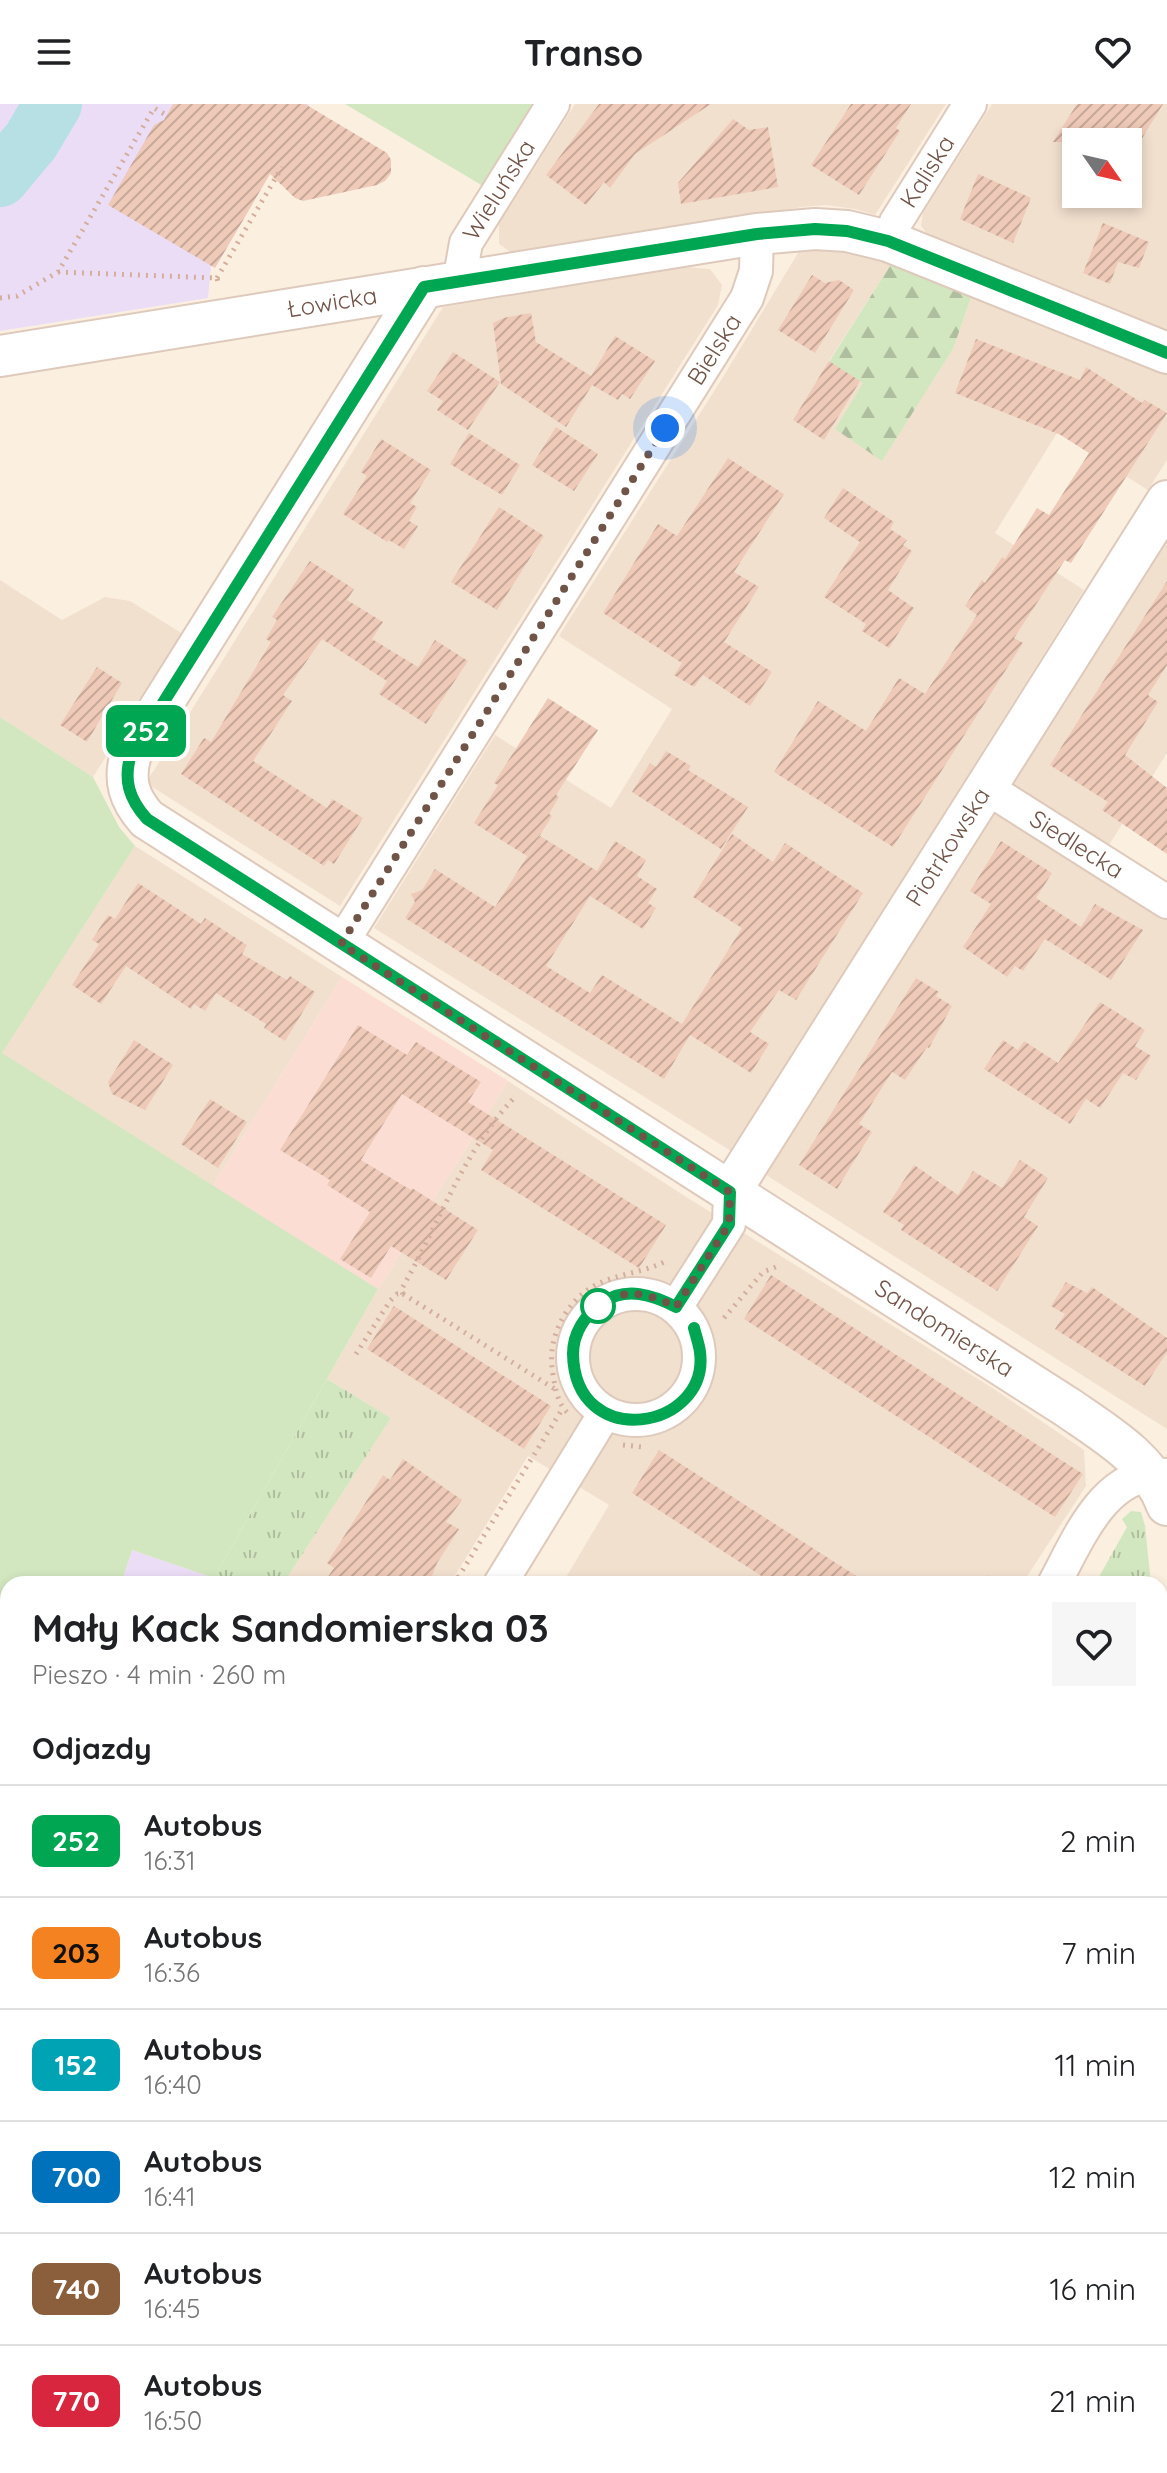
<!DOCTYPE html>
<html lang="pl">
<meta charset="utf-8">
<style>
:root{--surface:#fff;--page:#f6f6f6;--text:#202124;--muted:#757577;--line:#e0e0e0}
body{margin:0;font-family:Quicksand,sans-serif;background:var(--page);color:var(--text);height:100vh;display:flex;flex-direction:column;font-size:30px;white-space:nowrap}
*{box-sizing:border-box;margin:0}
p{font-size:26px;color:var(--muted)}
.icon{flex:none;width:44px;height:44px;fill:none;stroke:currentColor;stroke-width:2;stroke-linecap:round;stroke-linejoin:round}
.map{position:relative;flex:1;overflow:hidden}
.details{position:absolute;left:0px;top:1472px;width:1168px;height:898px;display:flex;flex-direction:column;background:var(--surface);border-radius:24px 24px 0 0;box-shadow:0 4px 12px #0003}
.details>*{flex:none}
.badge{padding:0 16px;border-radius:12px;font-size:28px;line-height:52px}
.needle{width:52px;rotate:124deg}
.controls{position:absolute;left:1062px;top:24px;display:grid;gap:16px}
.controls a{display:grid;place-items:center;width:80px;height:80px;border-radius:0px;background:var(--surface);box-shadow:0 4px 12px #0003;font-size:40px}
.you{position:absolute;width:40px;height:40px;margin:-20px;border:6px solid #fff;border-radius:50%;background:#1a73e8;box-shadow:0 0 0 12px #1a73e833}
.map>.badge{position:absolute;translate:-50% -50%;box-shadow:0 0 0 4px #fff}
h2{padding:0 32px;font-size:30px;line-height:72px}
.round{display:grid;place-items:center;flex:none;width:84px;height:84px;border-radius:0px;background:var(--page)}
.overview{display:flex;align-items:center;justify-content:space-between;height:136px;padding:0 32px}
h1{font-size:38px;font-weight:700;line-height:60px}
ul{padding:0;list-style:none}
li{display:flex;align-items:center;gap:24px;height:112px;padding:0 32px;border-top:2px solid var(--line)}
li div{flex:1}
li b{display:block;font-size:30px}
li em{font-style:normal}
li .badge{min-width:88px;font-weight:700;text-align:center}
header{display:flex;justify-content:space-between;align-items:center;height:104px;padding:0 32px;background:var(--surface);font-size:36px;font-weight:700}
.map>svg:first-child{display:block}
</style>
<header><svg class="icon" aria-label="menu" viewBox="0 0 24 24"><path d="M4 6h16M4 12h16M4 18h16"/></svg>Transo<svg class="icon" aria-label="heart" viewBox="0 0 24 24"><path d="M12 20l-8-8c-3-5 5-10 8-4 3-6 11-1 8 4z"/></svg></header>
<div class="map">
<svg width="1167" height="2369" viewBox="0 0 1167 2369">
<defs>
<pattern id="grass-tufts" width="24" height="20" patternUnits="userSpaceOnUse" patternTransform="scale(2)"><rect width="24" height="20" fill="#d2e7c0"/><path d="M3 7l-1-3M5 7V3M7 7l1-3M15 17l-1-3M17 17v-4M19 17l1-3" fill="none" stroke="#afbe9e"/></pattern>
<pattern id="forest-firs" width="22" height="20" patternUnits="userSpaceOnUse" patternTransform="scale(2)"><rect width="22" height="20" fill="#d2e7c0"/><path d="M5 1l3.5 6h-7zM16 11l3.5 6h-7z" fill="#afbe9e"/></pattern>
<pattern id="building-hatch" width="6" height="6" patternUnits="userSpaceOnUse" patternTransform="scale(2)"><rect width="6" height="6" fill="#efcab9"/><path d="M-1 1l2-2M0 6l6-6M5 7l2-2" fill="none" stroke="#c6a798"/></pattern>
</defs>
<rect width="100%" height="100%" fill="#fbefe0"/>
<path fill="#f2e0cf" fill-rule="evenodd" d="M 575,0 L 946,0 L 875,111 L 855,105 L 826,101 L 802,103 L 515,151 L 499,140 L 499,120 Z
M 992,0 L 1167,0 L 1167,227 L 929,132 L 921,122 L 923,109 ZM 1076,38 L 1128,38 L 1128,90 L 1076,90 Z
M 801,144 L 853,145 L 891,160 L 829,257 L 864,279 L 882,356 L 953,245 L 972,191 L 1167,270 L 1167,356 L 1148,386 L 1057,329 L 995,429 L 1084,486 L 731,1047 L 374,824 L 495,631 L 611,704 L 672,605 L 559,532 L 723,273 Z
M 684,163 L 710,165 L 722,181 L 718,201 L 340,802 L 146,679 L 443,203 Z
M 1167,429 L 1167,649 L 1109,741 L 1010,679 Z
M 0,476 L 62,516 L 105,493 L 130,497 L 183,530 L 93,673 L 0,613 Z
M 994,704 L 1167,814 L 1167,1325 L 763,1069 Z
M 135,742 L 342,873 L 212,1083 L 1,949 Z
M 508,977 L 680,1089 L 994,1285 L 1084,1346 L 1086,1382 L 1022,1480 L 562,1480 L 609,1401 L 528,1352 L 450,1480 L 283,1480 L 391,1314 L 327,1275 L 378,1185 Z
M 485,2362 L 707,2362 L 705,2369 L 481,2369 Z"/>
<path fill="#fbddd4" d="M 342,873 L 508,977 L 378,1185 L 212,1083 Z"/>
<path fill="#ecddf7" d="M 0,0 L 309,0 L 217,161 L 211,162 L 208,194 L 0,227 Z
M 132,1446 L 214,1474 L 223,1480 L 121,1480 Z
M 761,2362 L 944,2362 L 956,2369 L 758,2369 Z"/>
<path fill="url(#grass-tufts)" d="M 327,1275 L 391,1314 L 283,1480 L 223,1480 L 214,1474 Z
M 1131,1407 L 1141,1408 L 1145,1422 L 1151,1480 L 1095,1480 L 1127,1423 L 1122,1415 Z
M 1160,1569 L 1167,1610 L 1167,1753 L 1160,1760 Z
M 1167,1760 L 1167,1862 L 1160,1856 L 1160,1769 Z
M 1167,2103 L 1167,2163 L 1160,2172 L 1160,2112 Z"/>
<path fill="url(#forest-firs)" d="M 891,160 L 972,191 L 953,245 L 882,357 L 835,325 L 863,279 L 829,258 Z"/>
<path fill="#d2e7c0" d="M 345,0 L 534,0 L 483,82 Z
M 0,613 L 93,673 L 119,723 L 135,742 L 2,949 L 378,1185 L 214,1474 L 132,1446 L 121,1480 L 8,1480 L 8,1897 L 0,1898 Z
M 8,1960 L 8,2362 L 433,2362 L 429,2369 L 0,2369 L 0,1962 Z"/>
<g fill="none" stroke-linecap="round" stroke-linejoin="round">
<path stroke="#b6e0e3" stroke-width="58" d="M 0,74 L 31,37 L 53,0"/>
</g>
<path fill="url(#building-hatch)" d="M 173,0 L 305,0 L 387,49 L 391,56 L 391,69 L 385,77 L 377,81 L 303,97 L 295,94 L 270,70 L 215,164 L 108,101 L 154,21 L 164,16 Z
M 599,0 L 711,0 L 635,50 L 610,84 L 604,78 L 586,101 L 546,71 Z
M 851,0 L 911,0 L 896,24 L 900,27 L 859,91 L 811,61 Z
M 1077,0 L 1163,0 L 1140,38 L 1053,38 Z
M 733,15 L 749,26 L 768,23 L 778,83 L 681,100 L 678,79 Z
M 978,70 L 1031,94 L 1013,139 L 960,115 Z
M 1103,119 L 1149,138 L 1139,164 L 1118,158 L 1110,180 L 1083,169 Z
M 812,171 L 825,179 L 839,176 L 854,186 L 815,249 L 778,226 Z
M 531,209 L 536,238 L 591,272 L 615,232 L 655,257 L 630,295 L 622,290 L 618,296 L 592,281 L 566,323 L 501,280 L 493,219 L 503,214 Z
M 976,235 L 1080,276 L 1086,263 L 1142,299 L 1145,296 L 1167,309 L 1071,459 L 1065,456 L 1014,534 L 1023,539 L 893,743 L 774,668 L 818,597 L 866,627 L 899,574 L 925,590 L 977,511 L 965,502 L 982,476 L 985,479 L 1002,453 L 1005,455 L 1037,404 L 1049,411 L 1089,349 L 1061,331 L 955,289 Z
M 453,248 L 500,278 L 468,326 L 437,306 L 443,297 L 427,287 Z
M 829,257 L 860,277 L 824,336 L 793,316 Z
M 556,323 L 598,350 L 574,387 L 532,361 Z
M 469,329 L 520,361 L 502,391 L 450,360 Z
M 381,335 L 431,366 L 410,399 L 417,403 L 409,417 L 418,422 L 404,445 L 389,436 L 387,438 L 343,410 L 367,372 L 361,368 Z
M 728,354 L 784,390 L 734,468 L 759,483 L 724,538 L 772,568 L 750,602 L 703,571 L 694,583 L 674,571 L 682,559 L 603,509 L 658,420 L 677,432 Z
M 843,384 L 894,418 L 890,425 L 907,436 L 903,441 L 912,447 L 888,486 L 914,504 L 889,544 L 862,527 L 866,520 L 824,493 L 860,438 L 824,414 Z
M 499,403 L 544,432 L 497,506 L 451,478 Z
M 310,457 L 354,485 L 347,496 L 383,518 L 372,535 L 418,563 L 435,536 L 468,557 L 426,620 L 379,590 L 387,577 L 322,535 L 283,591 L 292,597 L 253,657 L 327,704 L 332,695 L 363,714 L 334,760 L 328,756 L 324,762 L 181,670 L 204,634 L 211,638 L 271,538 L 266,535 L 277,516 L 272,513 Z
M 1167,477 L 1167,561 L 1148,591 L 1158,598 L 1125,651 L 1167,684 L 1167,750 L 1102,706 L 1108,698 L 1050,661 Z
M 97,563 L 122,579 L 87,638 L 60,621 Z
M 548,594 L 598,626 L 556,691 L 559,693 L 549,710 L 552,712 L 527,752 L 474,719 L 498,681 L 494,679 Z
M 666,647 L 691,662 L 688,666 L 748,703 L 721,745 L 632,688 L 650,659 L 656,663 Z
M 732,730 L 773,758 L 785,739 L 863,789 L 796,896 L 779,886 L 750,928 L 769,940 L 751,969 L 690,931 L 664,975 L 405,814 L 415,798 L 411,790 L 422,786 L 435,765 L 495,803 L 540,732 L 597,767 L 615,737 L 646,756 L 637,772 L 657,785 L 648,799 L 656,804 L 643,825 L 590,792 L 546,862 L 590,889 L 602,871 L 682,920 L 742,824 L 693,793 Z
M 1001,737 L 1052,769 L 1036,794 L 1081,823 L 1095,800 L 1143,826 L 1111,876 L 1045,835 L 1023,867 L 1015,862 L 1007,873 L 963,843 L 991,800 L 970,787 Z
M 138,779 L 201,820 L 205,814 L 247,841 L 242,850 L 287,876 L 290,872 L 315,888 L 285,937 L 264,924 L 266,920 L 216,889 L 205,907 L 194,900 L 191,905 L 126,862 L 101,900 L 72,881 L 99,840 L 92,836 L 108,811 L 115,815 Z
M 916,874 L 939,888 L 936,892 L 952,902 L 929,944 L 927,943 L 905,976 L 892,968 L 859,1020 L 872,1028 L 837,1085 L 799,1061 Z
M 1100,898 L 1145,926 L 1135,942 L 1151,952 L 1136,976 L 1123,969 L 1100,1004 L 1086,995 L 1070,1020 L 984,965 L 1003,936 L 1018,946 L 1024,937 L 1058,959 Z
M 358,921 L 407,951 L 416,938 L 481,978 L 468,998 L 666,1121 L 639,1164 L 481,1066 L 493,1046 L 402,990 L 361,1056 L 411,1086 L 412,1084 L 478,1126 L 446,1176 L 391,1142 L 371,1174 L 340,1155 L 370,1108 L 327,1081 L 330,1076 L 280,1046 Z
M 134,936 L 173,961 L 145,1006 L 112,990 L 108,978 Z
M 210,995 L 247,1018 L 218,1064 L 181,1040 Z
M 1020,1056 L 1048,1074 L 1024,1113 L 1038,1122 L 997,1187 L 901,1126 L 904,1121 L 883,1108 L 914,1061 L 958,1091 L 973,1067 L 1002,1084 Z
M 771,1171 L 1083,1370 L 1055,1413 L 744,1215 Z
M 1066,1178 L 1087,1189 L 1092,1183 L 1167,1234 L 1167,1248 L 1145,1282 L 1055,1225 L 1065,1210 L 1051,1202 Z
M 394,1202 L 551,1302 L 524,1345 L 367,1245 Z
M 659,1346 L 869,1480 L 774,1480 L 632,1389 Z
M 403,1355 L 462,1396 L 446,1418 L 459,1425 L 437,1459 L 429,1480 L 323,1480 L 334,1464 L 327,1459 L 383,1371 L 390,1376 Z"/>
<g fill="none" stroke-linecap="round" stroke-linejoin="round">
<g stroke="#decabc" stroke-width="20">
<path id="service" d="M 719,2369 L 722,2362"/>
</g>
<g stroke="#decabc" stroke-width="36">
<g id="minor">
<path id="s1" d="M 888,137 L 896,118 L 970,0"/>
<path id="s2" d="M 459,178 L 466,139 L 553,0"/>
<path id="s3" d="M 987,684 L 1167,798"/>
<path id="s4" d="M 341,840 L 747,194 L 756,167 L 757,130"/>
<circle cx="636" cy="1253" r="63"/>
<path d="M 676,1203 L 729,1120 L 730,1088"/>
<path d="M 500,1480 L 605,1309"/>
<path d="M 1054,1480 C 1078,1436 1106,1363 1167,1371"/>
<path d="M 1160,2218 L 1167,2209"/>
<path d="M 990,2362 L 1000,2369"/>
<path d="M 450,2369 L 454,2362"/>
<path d="M 1041,2369 L 1046,2362"/>
</g>
</g>
<g stroke="#decabc" stroke-width="44">
<g id="tertiary">
<path id="s5" d="M 424,183 L 131,650 C 123,676 129,695 147,715 L 1067,1303 C 1106,1330 1150,1355 1167,1401"/>
<path id="s6" d="M 0,252 L 757,130 L 815,125 L 847,127 L 888,137 L 1167,249"/>
<path id="s7" d="M 730,1088 L 1167,397"/>
</g>
</g>
<path stroke="#d3ae9c" stroke-width="5" stroke-dasharray="2 6" stroke-linecap="butt" d="M 58,168 L 217,174 L 219,182
M 217,174 L 282,63
M 0,194 L 17,192 L 58,168 L 154,4 L 166,11
M 403,1190 L 401,1186 C 439,1121 462,1048 515,993
M 403,1190 L 555,1285
M 724,1214 L 763,1168 L 781,1161
M 356,1250 L 390,1197 L 397,1190 L 403,1190
M 567,1308 C 556,1298 554,1277 552,1263 C 548,1229 570,1191 602,1178 C 623,1169 645,1168 666,1157
M 623,1341 L 642,1343
M 454,1480 L 563,1304
M 983,1480 L 991,1473 L 1019,1480
M 1160,1611 L 1167,1603
M 1160,1893 L 1161,1893
M 0,1943 L 8,1942
M 1160,2126 L 1167,2117
M 0,2235 L 8,2213
M 183,2369 L 186,2362"/>
<use href="#service" stroke="#fff" stroke-width="16"/>
<use href="#minor" stroke="#fff" stroke-width="32"/>
<use href="#tertiary" stroke="#fff" stroke-width="40"/>
</g>
<g fill="none" stroke-linecap="round" stroke-linejoin="round">
<g stroke="#fff" stroke-width="18">
<path id="line" d="M 694,1224 C 696,1232 699,1240 700,1248 C 710,1326 575,1349 573,1250 C 573,1229 585,1211 602,1199 C 626,1182 653,1191 676,1203 L 729,1120 L 730,1088 L 147,715 C 129,695 123,676 131,650 L 424,183 L 757,130 L 815,125 L 847,127 L 888,137 L 1167,249"/>
</g>
<use href="#line" stroke="#00a651" stroke-width="12"/>
<path stroke="#705448" stroke-width="8" stroke-dasharray="0 14.4" d="M 598,1202 C 623,1182 651,1190 676,1203 L 729,1120 L 730,1088 L 341,840 L 665,324"/>
</g>
<circle fill="#fff" stroke="#00a651" stroke-width="4" cx="598" cy="1202" r="16"/>
<g text-anchor="middle" stroke-width="6" stroke-linejoin="round" paint-order="stroke">
<g font-size="24" fill="#705448" stroke="#fef3e5">
<text dy="8" stroke="none"><textPath href="#s1" startOffset="80">Kaliska</textPath></text>
<text dy="8" stroke="none"><textPath href="#s2" startOffset="102">Wieluńska</textPath></text>
<text dy="8" stroke="none"><textPath href="#s6" startOffset="336">Łowicka</textPath></text>
<text dy="8" stroke="none"><textPath href="#s4" startOffset="702">Bielska</textPath></text>
<text dy="8" stroke="none"><textPath href="#s3" startOffset="106">Siedlecka</textPath></text>
<text dy="8" stroke="none"><textPath href="#s7" startOffset="408">Piotrkowska</textPath></text>
<text dy="8" stroke="none"><textPath href="#s5" startOffset="1568">Sandomierska</textPath></text>
</g>
</g>
</svg>
<div class="controls">
<a><svg class="needle" viewBox="-14 -14 28 28"><path d="M0-13l5 13h-10z" fill="#e53935"/><path d="M0 13l5-13h-10z" fill="#757577"/></svg></a>
</div>
<div class="you" style="left:665px;top:324px"></div>
<b class="badge" style="left:146px;top:627px;background:#00a651;color:#fff">252</b>
<section class="details">
<div class="overview"><div><h1>Mały Kack Sandomierska 03</h1><p>Pieszo · 4 min · 260 m</p></div><a class="round"><svg class="icon" aria-label="heart" viewBox="0 0 24 24"><path d="M12 20l-8-8c-3-5 5-10 8-4 3-6 11-1 8 4z"/></svg></a></div>
<h2>Odjazdy</h2>
<ul>
<li><span class="badge" style="background:#00a651;color:#fff">252</span><div><b>Autobus</b><p>16:31</p></div><em>2 min</em></li>
<li><span class="badge" style="background:#f58220;color:#111">203</span><div><b>Autobus</b><p>16:36</p></div><em>7 min</em></li>
<li><span class="badge" style="background:#00a3b4;color:#fff">152</span><div><b>Autobus</b><p>16:40</p></div><em>11 min</em></li>
<li><span class="badge" style="background:#0072bc;color:#fff">700</span><div><b>Autobus</b><p>16:41</p></div><em>12 min</em></li>
<li><span class="badge" style="background:#8b5e3c;color:#fff">740</span><div><b>Autobus</b><p>16:45</p></div><em>16 min</em></li>
<li><span class="badge" style="background:#d7263d;color:#fff">770</span><div><b>Autobus</b><p>16:50</p></div><em>21 min</em></li>
</ul>
</section>
</div>
